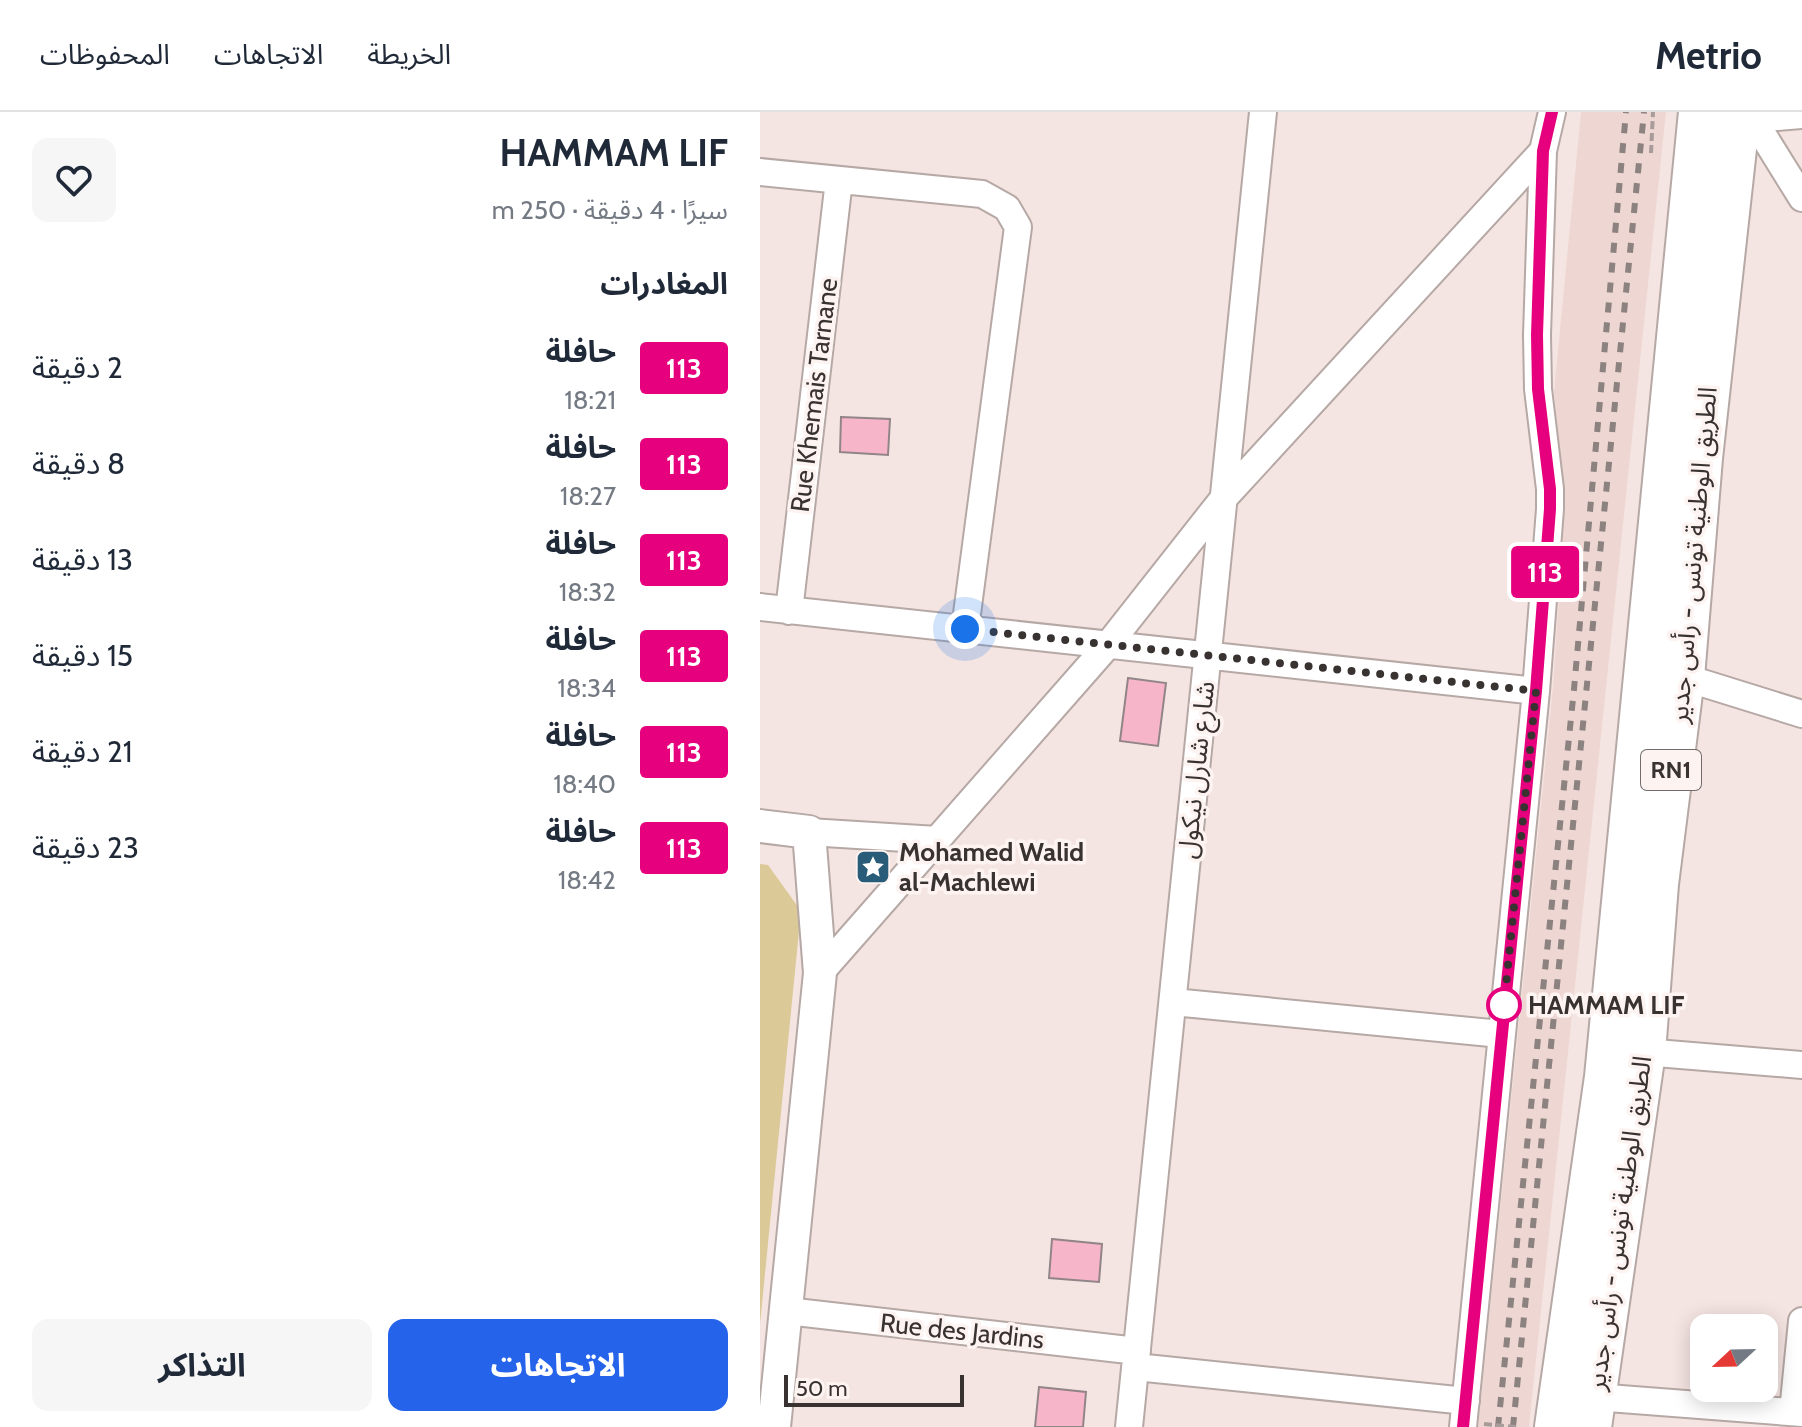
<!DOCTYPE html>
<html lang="ar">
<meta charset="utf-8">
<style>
:root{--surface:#fff;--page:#f6f6f7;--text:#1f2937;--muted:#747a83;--line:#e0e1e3;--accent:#2563eb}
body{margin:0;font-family:Cabin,"Noto Sans Arabic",sans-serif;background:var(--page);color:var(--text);direction:rtl;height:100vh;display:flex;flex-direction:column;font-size:30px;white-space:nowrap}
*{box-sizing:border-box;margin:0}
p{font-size:26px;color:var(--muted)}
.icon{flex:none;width:44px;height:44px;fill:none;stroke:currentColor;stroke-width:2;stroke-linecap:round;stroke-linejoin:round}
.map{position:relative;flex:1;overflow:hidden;direction:ltr}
.sheet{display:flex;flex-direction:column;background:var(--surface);width:760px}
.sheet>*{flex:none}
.badge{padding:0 16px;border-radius:6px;font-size:28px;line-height:52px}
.needle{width:52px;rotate:248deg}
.tools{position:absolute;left:930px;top:1202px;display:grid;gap:16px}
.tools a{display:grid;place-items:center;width:88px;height:88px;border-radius:16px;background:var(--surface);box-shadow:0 4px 20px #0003;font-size:40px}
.scale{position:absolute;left:24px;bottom:20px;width:180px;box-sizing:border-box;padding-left:8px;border:4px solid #383231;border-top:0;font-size:22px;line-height:28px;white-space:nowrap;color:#383231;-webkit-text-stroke:6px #fdf4f2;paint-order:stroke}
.you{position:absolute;width:40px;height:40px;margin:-20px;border:6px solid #fff;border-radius:50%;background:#1a73e8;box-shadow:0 0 0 12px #1a73e833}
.map>.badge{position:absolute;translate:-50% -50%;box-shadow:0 0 0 4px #fff}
h2{padding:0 32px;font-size:30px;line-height:72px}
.round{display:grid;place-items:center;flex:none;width:84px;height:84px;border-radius:16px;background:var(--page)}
.headline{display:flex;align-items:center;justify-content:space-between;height:136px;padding:0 32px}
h1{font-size:38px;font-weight:700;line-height:60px}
.cta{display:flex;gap:16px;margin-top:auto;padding:16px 32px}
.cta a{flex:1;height:92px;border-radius:16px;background:var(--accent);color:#fff;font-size:32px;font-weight:700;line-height:92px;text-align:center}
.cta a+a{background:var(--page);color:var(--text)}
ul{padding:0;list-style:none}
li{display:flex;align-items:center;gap:24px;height:96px;padding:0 32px}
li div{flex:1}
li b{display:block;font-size:30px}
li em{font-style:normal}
li .badge{min-width:88px;font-weight:700;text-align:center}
header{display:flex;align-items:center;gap:48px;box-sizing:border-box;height:112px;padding:0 40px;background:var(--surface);border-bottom:2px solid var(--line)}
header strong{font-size:38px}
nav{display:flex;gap:44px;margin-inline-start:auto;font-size:28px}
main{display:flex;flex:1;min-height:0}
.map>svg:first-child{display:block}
</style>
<header>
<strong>Metrio</strong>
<nav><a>الخريطة</a><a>الاتجاهات</a><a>المحفوظات</a></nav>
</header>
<main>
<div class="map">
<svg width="1042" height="1315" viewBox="0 0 1042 1315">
<rect width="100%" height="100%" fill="#f5e5e2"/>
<path fill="#eed7d3" d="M 821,0 L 906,0 L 769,1315 L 718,1315 L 793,575 L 805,392 L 794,280 Z"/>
<path fill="#dbc997" d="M 0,752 L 8,753 L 41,799 L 0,1212 Z"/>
<path fill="#f7b5ca" stroke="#928588" stroke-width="2" d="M 81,305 L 130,307 L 128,343 L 80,340 Z
M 368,566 L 406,571 L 398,634 L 360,629 Z
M 292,1127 L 342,1132 L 339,1170 L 289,1166 Z
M 279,1275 L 326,1280 L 323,1315 L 275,1315 Z"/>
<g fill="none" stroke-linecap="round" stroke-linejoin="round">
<g stroke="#b6a8a5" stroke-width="30">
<path id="minor" d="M 966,5 L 993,7 L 1042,3
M 993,7 L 1042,86
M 0,60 L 222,82 L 247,96 L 258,115 L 205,517
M 0,495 L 776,579
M 29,499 L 79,68
M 923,565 L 1042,602
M 49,720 L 177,728
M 60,861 L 348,533 L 463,387 L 783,39
M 413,890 L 741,922
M 884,940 L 1042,953
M 27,1199 L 377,1239
M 376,1255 L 706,1289
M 822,1284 L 1042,1301
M 1033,1300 L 1042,1209
M 369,1315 L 503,0
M 703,1315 L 776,579 L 790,397 L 790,377 L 778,277 L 777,223 L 783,39 L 792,0"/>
</g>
<g stroke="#b6a8a5" stroke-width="36">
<path id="tertiary" d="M 0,714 L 49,720 L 60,861 L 14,1315"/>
</g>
<g stroke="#b6a8a5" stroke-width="46">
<path id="trunk" d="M 796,1315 L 846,965 L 940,0
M 830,1315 L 884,940 L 897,772 L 923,565 L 941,346 L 979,0"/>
</g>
<path stroke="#a89c9a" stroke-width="4" stroke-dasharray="8 4" stroke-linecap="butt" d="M 891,41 L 893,0"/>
<use href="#minor" stroke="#fff" stroke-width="26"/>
<use href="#tertiary" stroke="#fff" stroke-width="32"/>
<use href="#trunk" stroke="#fff" stroke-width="42"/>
<path stroke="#8c8280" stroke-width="6" stroke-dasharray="10 10" stroke-linecap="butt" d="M 738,1315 L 814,577 L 866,0
M 753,1315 L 884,0"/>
<path stroke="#a89c9a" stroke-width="4" stroke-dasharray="8 4" stroke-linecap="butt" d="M 724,1312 L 756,1315"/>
</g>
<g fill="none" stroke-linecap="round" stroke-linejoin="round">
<g stroke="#fff" stroke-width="18">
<path id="line" d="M 703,1315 L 776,579 L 790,397 L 790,377 L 778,277 L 777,223 L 783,39 L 792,0"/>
</g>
<use href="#line" stroke="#e6007e" stroke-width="12"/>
<path stroke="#383231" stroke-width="8" stroke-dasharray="0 14.4" d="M 205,517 L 776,579 L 744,893"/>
</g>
<defs>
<g id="sight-square" transform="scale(1.8)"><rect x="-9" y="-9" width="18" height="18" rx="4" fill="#295c78" stroke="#fdf4f2"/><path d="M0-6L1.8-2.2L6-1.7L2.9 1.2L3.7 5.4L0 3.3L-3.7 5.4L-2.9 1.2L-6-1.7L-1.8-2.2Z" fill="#fff"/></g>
</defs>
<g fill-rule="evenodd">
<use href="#sight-square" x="113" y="755"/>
</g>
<circle fill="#fff" stroke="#e6007e" stroke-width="4" cx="744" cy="893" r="16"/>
<g text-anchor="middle" stroke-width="7" stroke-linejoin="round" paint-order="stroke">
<rect fill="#fdf4f2" stroke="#736c6b" stroke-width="2" x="881" y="638" width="60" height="40" rx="6"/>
<g font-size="24" font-weight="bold" fill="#383231">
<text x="911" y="666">RN1</text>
</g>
<g font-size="26" fill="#383231" stroke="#fdf4f2">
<text transform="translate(54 283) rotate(-83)" y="9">Rue Khemais Tarnane</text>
<text transform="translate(933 443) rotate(-85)" y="9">الطريق الوطنية تونس - رأس جدير</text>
<text transform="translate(436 658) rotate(-84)" y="9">شارع شارل نيكول</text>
<text transform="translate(859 1111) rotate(-82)" y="9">الطريق الوطنية تونس - رأس جدير</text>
<text transform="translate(202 1219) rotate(6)" y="9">Rue des Jardins</text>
</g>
<g font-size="26" font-weight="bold" fill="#383231" stroke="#fdf4f2" text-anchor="start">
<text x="139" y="749">Mohamed Walid<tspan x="139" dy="30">al-Machlewi</tspan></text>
</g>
<g font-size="26" font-weight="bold" fill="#383231" stroke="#fdf4f2" text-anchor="start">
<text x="768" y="902">HAMMAM LIF</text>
</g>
</g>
</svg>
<div class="tools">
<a><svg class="needle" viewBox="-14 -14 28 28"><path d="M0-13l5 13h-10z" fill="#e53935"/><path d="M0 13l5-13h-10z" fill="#747a83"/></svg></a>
</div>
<div class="scale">50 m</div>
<div class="you" style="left:205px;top:517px"></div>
<b class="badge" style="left:785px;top:460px;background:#e6007e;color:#fff">113</b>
</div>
<section class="sheet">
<div class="headline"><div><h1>HAMMAM LIF</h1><p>سيرًا · 4 دقيقة · 250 m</p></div><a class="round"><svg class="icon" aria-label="heart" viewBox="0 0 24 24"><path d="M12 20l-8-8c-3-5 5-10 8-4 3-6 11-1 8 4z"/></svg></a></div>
<h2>المغادرات</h2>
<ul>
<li><span class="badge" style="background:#e6007e;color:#fff">113</span><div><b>حافلة</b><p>18:21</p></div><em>2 دقيقة</em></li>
<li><span class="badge" style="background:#e6007e;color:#fff">113</span><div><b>حافلة</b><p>18:27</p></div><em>8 دقيقة</em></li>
<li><span class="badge" style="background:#e6007e;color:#fff">113</span><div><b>حافلة</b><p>18:32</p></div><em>13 دقيقة</em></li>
<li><span class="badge" style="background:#e6007e;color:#fff">113</span><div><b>حافلة</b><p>18:34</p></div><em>15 دقيقة</em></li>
<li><span class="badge" style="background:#e6007e;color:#fff">113</span><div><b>حافلة</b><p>18:40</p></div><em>21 دقيقة</em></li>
<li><span class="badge" style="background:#e6007e;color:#fff">113</span><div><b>حافلة</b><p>18:42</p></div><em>23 دقيقة</em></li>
</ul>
<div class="cta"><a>الاتجاهات</a><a>التذاكر</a></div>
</section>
</main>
